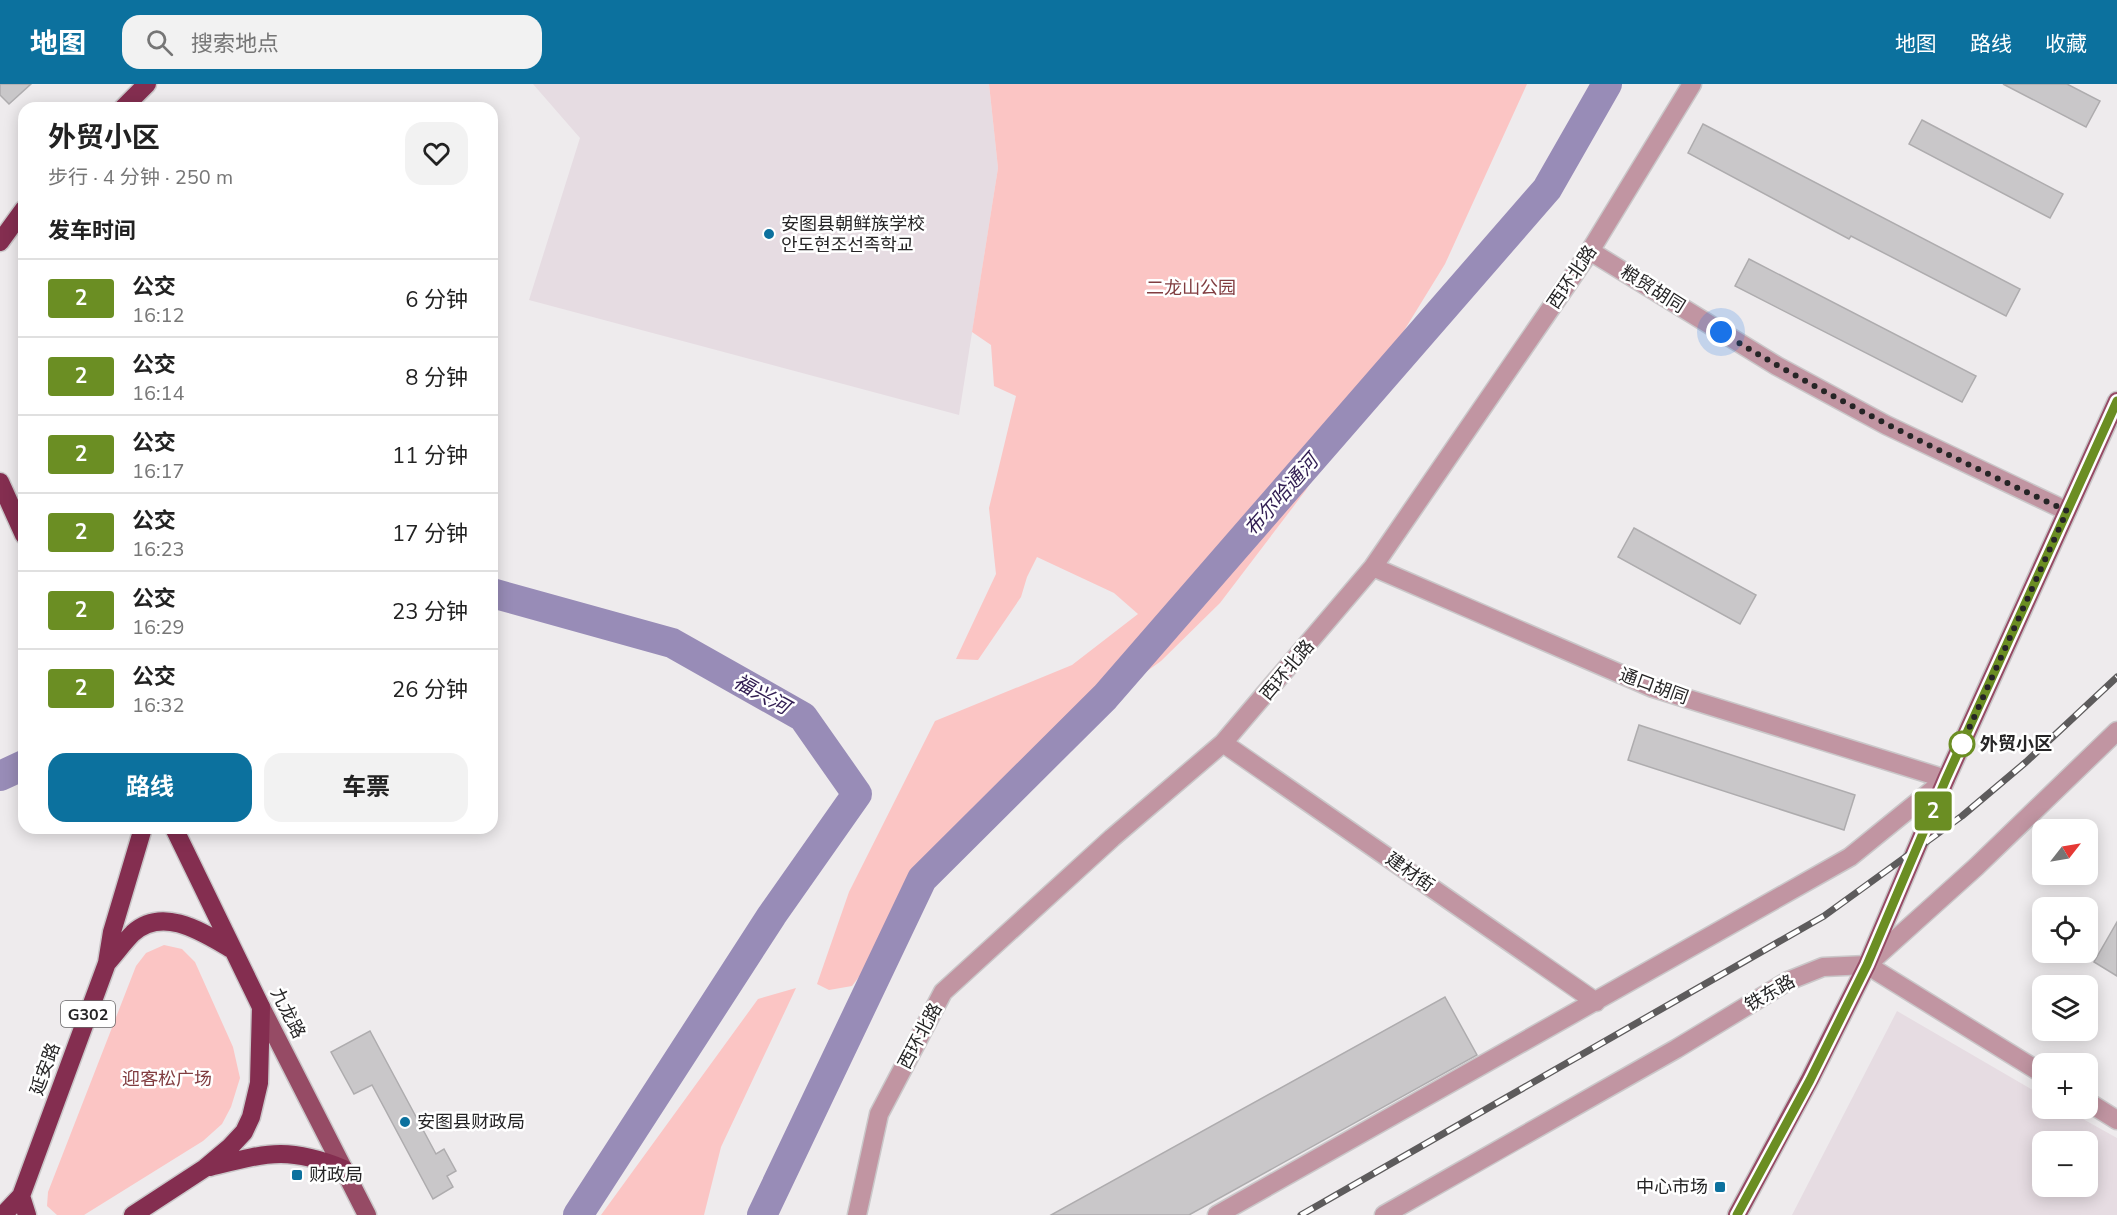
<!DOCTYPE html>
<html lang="zh">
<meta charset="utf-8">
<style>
:root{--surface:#fff;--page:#f2f2f2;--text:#222;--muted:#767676;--line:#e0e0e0;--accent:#0c719e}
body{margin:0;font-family:"Nunito Sans","Noto Sans SC","Noto Sans KR",sans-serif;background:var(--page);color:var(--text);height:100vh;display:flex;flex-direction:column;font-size:22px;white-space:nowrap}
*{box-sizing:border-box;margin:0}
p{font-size:20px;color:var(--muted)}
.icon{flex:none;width:33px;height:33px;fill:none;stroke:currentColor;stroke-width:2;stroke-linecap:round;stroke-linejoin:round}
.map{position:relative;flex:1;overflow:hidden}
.drawer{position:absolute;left:18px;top:18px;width:480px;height:732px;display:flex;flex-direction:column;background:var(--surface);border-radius:18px;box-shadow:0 3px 15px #0003}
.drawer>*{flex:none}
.badge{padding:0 12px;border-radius:4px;font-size:21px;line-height:39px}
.needle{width:39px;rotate:59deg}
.tools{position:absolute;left:2032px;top:735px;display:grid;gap:12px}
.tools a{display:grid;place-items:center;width:66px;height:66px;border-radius:12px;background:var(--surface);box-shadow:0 3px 15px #0003;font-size:30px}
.you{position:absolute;width:30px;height:30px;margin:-15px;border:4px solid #fff;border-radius:50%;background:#1a73e8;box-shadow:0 0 0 9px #1a73e833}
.map>.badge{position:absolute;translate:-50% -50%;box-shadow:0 0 0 3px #fff}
h2{padding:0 30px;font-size:22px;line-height:54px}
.round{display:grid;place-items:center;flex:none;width:63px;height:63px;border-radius:18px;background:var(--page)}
.head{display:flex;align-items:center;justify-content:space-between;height:102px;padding:0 30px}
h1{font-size:28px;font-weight:700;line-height:45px}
.action{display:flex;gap:12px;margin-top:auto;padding:12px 30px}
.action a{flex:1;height:69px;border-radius:18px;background:var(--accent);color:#fff;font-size:24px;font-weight:700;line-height:69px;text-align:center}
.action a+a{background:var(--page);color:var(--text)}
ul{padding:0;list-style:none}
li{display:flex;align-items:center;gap:18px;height:78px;padding:0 30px;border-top:2px solid var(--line)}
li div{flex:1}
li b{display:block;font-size:22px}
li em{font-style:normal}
li .badge{min-width:66px;font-weight:700;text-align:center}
header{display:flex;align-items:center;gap:36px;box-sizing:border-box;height:84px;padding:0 30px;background:var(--accent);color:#fff}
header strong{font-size:28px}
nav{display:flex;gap:33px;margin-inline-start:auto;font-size:21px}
.search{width:420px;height:54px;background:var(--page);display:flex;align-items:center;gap:15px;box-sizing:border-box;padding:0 21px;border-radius:18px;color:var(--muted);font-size:22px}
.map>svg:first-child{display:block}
</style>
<header>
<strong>地图</strong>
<div class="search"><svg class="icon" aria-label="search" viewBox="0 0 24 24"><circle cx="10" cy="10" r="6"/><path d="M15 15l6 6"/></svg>搜索地点</div>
<nav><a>地图</a><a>路线</a><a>收藏</a></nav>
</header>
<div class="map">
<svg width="2117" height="1131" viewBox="0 0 2117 1131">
<rect width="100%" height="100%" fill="#eeebed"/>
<path fill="#e6dce2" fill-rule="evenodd" d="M 533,0 L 989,0 L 998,84 L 959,331 L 529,216 L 580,54 Z
M 1897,927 L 2043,1012 L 2043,1024 L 2065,1025 L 2117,1054 L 2117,1131 L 1792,1131 ZM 2043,1058 L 2088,1058 L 2088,1102 L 2043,1102 Z"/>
<path fill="#fbc5c4" d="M 989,0 L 1527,0 L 1445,180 L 1306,406 L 1220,519 L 1161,577 L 1022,678 L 852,902 L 829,906 L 817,900 L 849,808 L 935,637 L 1072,581 L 1138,530 L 1114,509 L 1037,473 L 1027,493 L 1021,513 L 978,576 L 956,575 L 996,490 L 989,424 L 1016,312 L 994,302 L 991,261 L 972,248 L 998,84 Z
M 164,861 L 182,865 L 195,878 L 233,963 L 240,994 L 231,1023 L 222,1040 L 203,1057 L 84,1131 L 57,1131 L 47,1122 L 48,1108 L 136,882 L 146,869 Z
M 796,904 L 721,1063 L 704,1131 L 601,1131 L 758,915 Z"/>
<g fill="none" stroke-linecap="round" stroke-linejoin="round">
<path stroke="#988cb7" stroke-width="30" d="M 492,509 L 672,559 L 803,633 L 857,710 L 772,831 L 578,1131
M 0,692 L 24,681
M 762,1131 L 922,795 L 1105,613 L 1547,105 L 1607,0"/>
</g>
<path fill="#c9c7c9" stroke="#aeacae" stroke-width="1.5" d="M 0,0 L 31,0 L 9,20 L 0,11 Z
M 2003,0 L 2067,0 L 2100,17 L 2086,43 Z
M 1922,36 L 2063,110 L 2050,134 L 1909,60 Z
M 1703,40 L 2020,205 L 2006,232 L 1851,152 L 1849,155 L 1688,69 Z
M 1749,175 L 1976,292 L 1962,318 L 1735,202 Z
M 1634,444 L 1756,511 L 1740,540 L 1618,473 Z
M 1639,641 L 1855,711 L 1844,746 L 1628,676 Z
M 2117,838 L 2117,892 L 2094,878 Z
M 1445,913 L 1477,971 L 1189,1131 L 1051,1131 Z
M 370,947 L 436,1070 L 444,1065 L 456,1087 L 447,1092 L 453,1103 L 433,1115 L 372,1001 L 354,1010 L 331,968 Z"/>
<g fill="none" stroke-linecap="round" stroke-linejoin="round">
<g stroke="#cac7c9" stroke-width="21">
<path id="minor" d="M 1590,167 L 1777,282 L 1886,341 L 2067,427
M 1373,483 L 1653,604 L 1946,695
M 1223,659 L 1596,918
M 1867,881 L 2043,990
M 2088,1018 L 2117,1036
M 857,1131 L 879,1030 L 943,908 L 1112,754 L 1223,659 L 1373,483 L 1590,167 L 1692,0
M 1217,1131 L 1850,773 L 1946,695
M 1384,1131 L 1676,965 L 1788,897 L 1823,883 L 1867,881 L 1976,783 L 2117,647"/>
</g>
<g stroke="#cac7c9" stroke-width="21">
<path id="major" d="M 261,923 L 367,1131
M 1737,1131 L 1810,995 L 1867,881 L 1946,695 L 2117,317"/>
</g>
<g stroke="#cac7c9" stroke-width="21">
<path id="highway" d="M 123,24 L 147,0
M 0,158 L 24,125
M 0,398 L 24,451
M 108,878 C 116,869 124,858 133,849 C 164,821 205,850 233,866
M 210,1083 C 267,1069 288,1062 344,1085
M 21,1112 L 27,1131
M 3,1131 L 21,1112 L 107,879 L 112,848 L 143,744
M 133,1131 L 205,1084 L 230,1063 L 244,1048 L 251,1033 L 259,999 L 261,923 L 174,744"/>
</g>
<use href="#minor" stroke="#c195a2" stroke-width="18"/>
<use href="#major" stroke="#964b65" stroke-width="18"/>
<use href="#highway" stroke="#842e50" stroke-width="18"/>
<g stroke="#5d5b5c" stroke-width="7">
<path id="rail" d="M 1301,1131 L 1824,832 L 1962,732 L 2026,678 L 2117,593"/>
</g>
<use href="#rail" stroke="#fff" stroke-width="4.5" stroke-dasharray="14" stroke-linecap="butt"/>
</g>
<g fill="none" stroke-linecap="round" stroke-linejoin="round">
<g stroke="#fff" stroke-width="14">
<path id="line" d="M 1737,1131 L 1810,996 L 1867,881 L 1946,695 L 2117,317"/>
</g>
<use href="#line" stroke="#6b8e23" stroke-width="9"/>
<path stroke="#262526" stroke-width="6" stroke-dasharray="0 10.8" d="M 1721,248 C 1832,316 1949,372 2067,427 L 1962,660"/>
</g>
<g fill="#0c719e" stroke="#fff" stroke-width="2">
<circle cx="769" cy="150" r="6"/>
<circle cx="405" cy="1038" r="6"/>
<rect x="291" y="1085" width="12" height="12" rx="3"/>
<rect x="1714" y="1097" width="12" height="12" rx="3"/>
</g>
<circle fill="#fff" stroke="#6b8e23" stroke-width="3" cx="1962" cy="660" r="12"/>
<g text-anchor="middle" stroke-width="5" stroke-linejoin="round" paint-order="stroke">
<rect fill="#fff" stroke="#676667" stroke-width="1.5" x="61" y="917" width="54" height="26" rx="4.5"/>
<g font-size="16" font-weight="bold" fill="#262526">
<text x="88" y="936">G302</text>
</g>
<g font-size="18" fill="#262526" stroke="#fff" text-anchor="start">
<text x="781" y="146">安图县朝鲜族学校<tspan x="781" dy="21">안도현조선족학교</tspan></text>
<text x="417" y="1044">安图县财政局</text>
<text x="309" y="1097">财政局</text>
<text x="1708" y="1109" text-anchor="end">中心市场</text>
</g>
<g font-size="18" fill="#262526" stroke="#fff">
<text transform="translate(1572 193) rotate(-56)" y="6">西环北路</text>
<text transform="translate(1653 205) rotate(32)" y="6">粮贸胡同</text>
<text transform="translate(1287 586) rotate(-50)" y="6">西环北路</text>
<text transform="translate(1654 602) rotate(20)" y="6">通口胡同</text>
<text transform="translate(1410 788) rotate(35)" y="6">建材街</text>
<text transform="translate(1770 909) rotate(-30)" y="6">铁东路</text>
<text transform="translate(288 929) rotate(63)" y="6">九龙路</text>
<text transform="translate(920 952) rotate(-62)" y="6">西环北路</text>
<text transform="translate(45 985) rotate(-70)" y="6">延安路</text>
</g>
<g font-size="18" fill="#813d40" stroke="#fff">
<text x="1191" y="210">二龙山公园</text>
<text x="167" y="1001">迎客松广场</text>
</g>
<g font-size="18" font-weight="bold" fill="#262526" stroke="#fff" text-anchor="start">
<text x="1980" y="666">外贸小区</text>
</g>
<g font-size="20" font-style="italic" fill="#311d52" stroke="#fff">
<text transform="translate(1281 411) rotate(-49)" y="7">布尔哈通河</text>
<text transform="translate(762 610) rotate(29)" y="7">福兴河</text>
</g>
</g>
</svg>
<div class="tools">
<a><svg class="needle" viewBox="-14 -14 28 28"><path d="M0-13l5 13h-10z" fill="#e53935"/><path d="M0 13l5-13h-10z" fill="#767676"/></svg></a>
<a><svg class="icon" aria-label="locate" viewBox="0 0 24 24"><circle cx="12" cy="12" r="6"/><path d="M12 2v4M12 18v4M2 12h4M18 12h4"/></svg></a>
<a><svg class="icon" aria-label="layers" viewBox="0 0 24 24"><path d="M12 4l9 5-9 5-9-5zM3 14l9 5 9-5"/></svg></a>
<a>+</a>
<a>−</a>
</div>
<div class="you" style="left:1721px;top:248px"></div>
<b class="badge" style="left:1933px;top:727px;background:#6b8e23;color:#fff">2</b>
<section class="drawer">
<div class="head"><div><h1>外贸小区</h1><p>步行 · 4 分钟 · 250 m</p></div><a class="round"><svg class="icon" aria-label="heart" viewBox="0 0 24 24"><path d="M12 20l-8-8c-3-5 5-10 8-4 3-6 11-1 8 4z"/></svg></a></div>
<h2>发车时间</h2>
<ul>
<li><span class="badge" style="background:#6b8e23;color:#fff">2</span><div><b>公交</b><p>16:12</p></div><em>6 分钟</em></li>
<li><span class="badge" style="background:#6b8e23;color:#fff">2</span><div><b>公交</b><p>16:14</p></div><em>8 分钟</em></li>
<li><span class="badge" style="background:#6b8e23;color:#fff">2</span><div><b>公交</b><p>16:17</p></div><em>11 分钟</em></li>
<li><span class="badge" style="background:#6b8e23;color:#fff">2</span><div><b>公交</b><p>16:23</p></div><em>17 分钟</em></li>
<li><span class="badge" style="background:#6b8e23;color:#fff">2</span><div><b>公交</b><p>16:29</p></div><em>23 分钟</em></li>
<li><span class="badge" style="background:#6b8e23;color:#fff">2</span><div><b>公交</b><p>16:32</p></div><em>26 分钟</em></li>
</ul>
<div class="action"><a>路线</a><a>车票</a></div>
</section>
</div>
